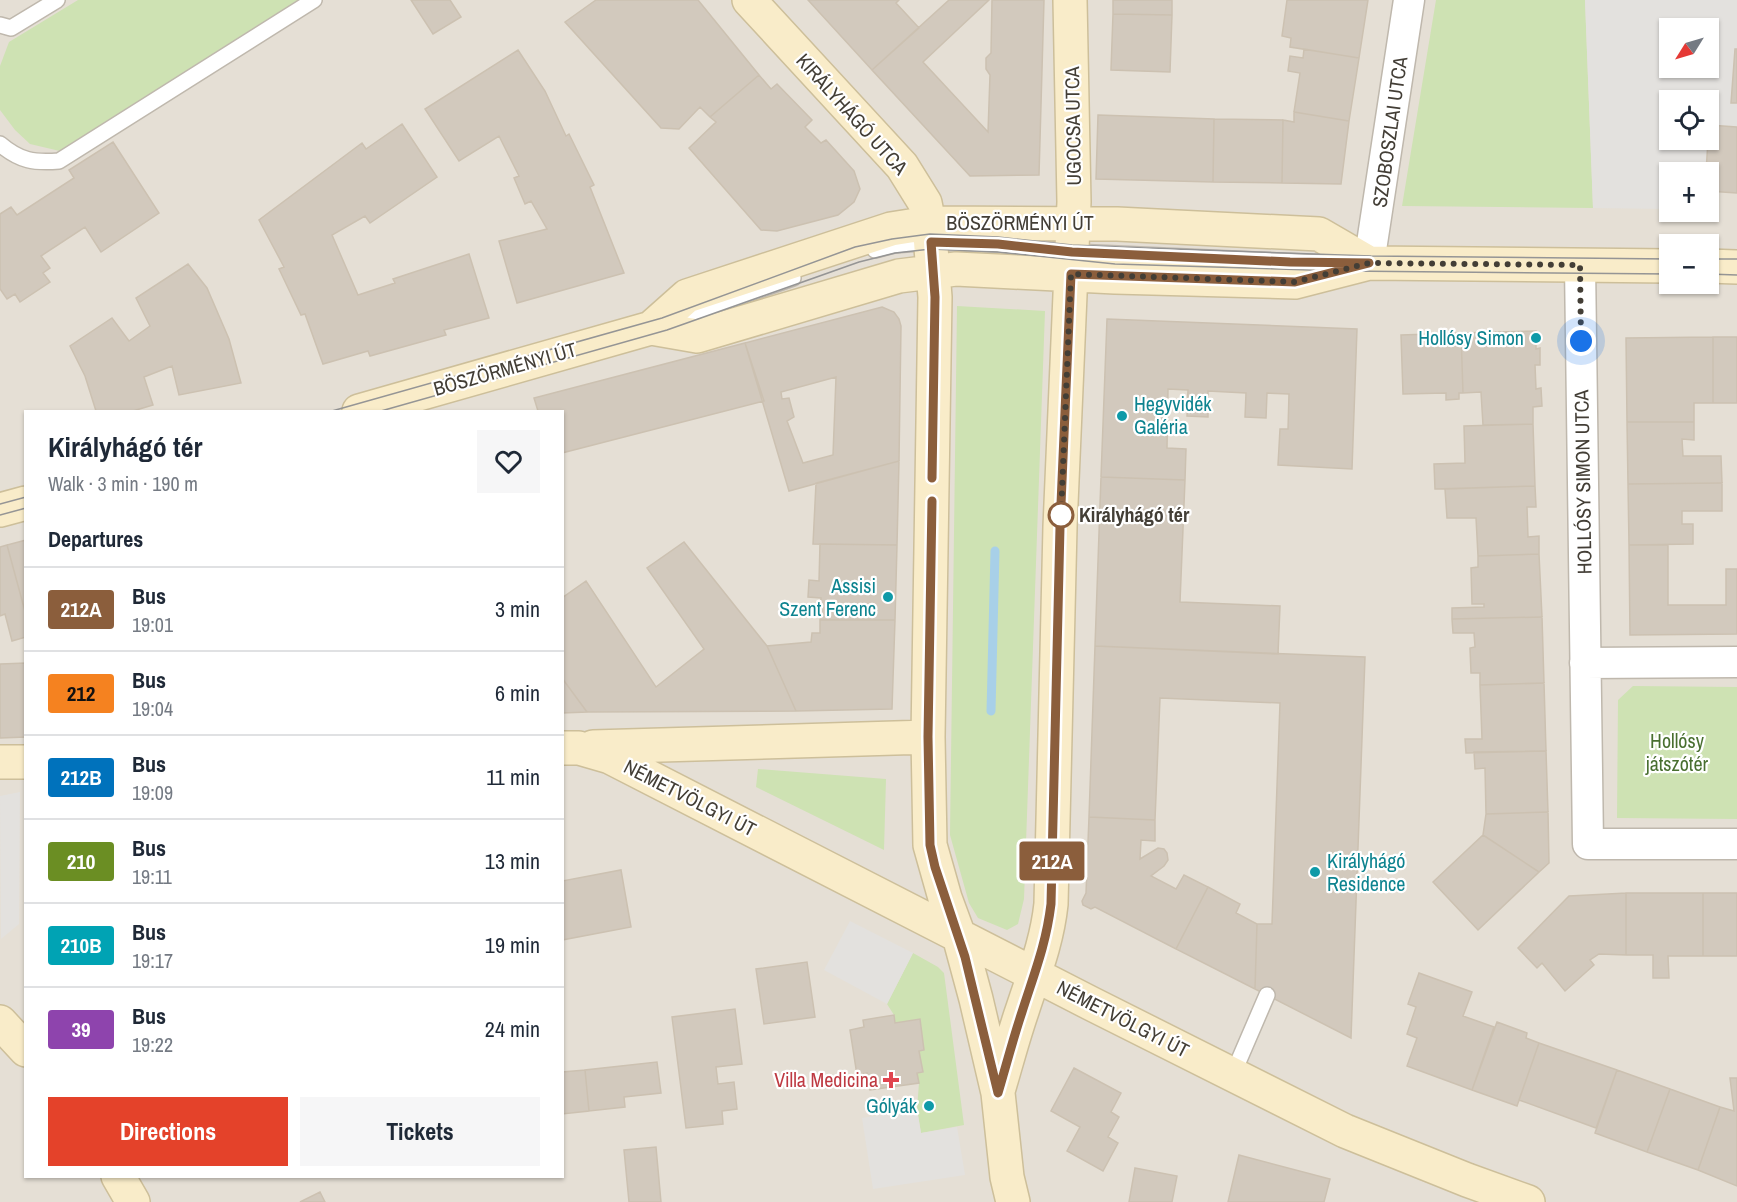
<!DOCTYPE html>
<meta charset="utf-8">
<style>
:root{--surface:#fff;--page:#f6f6f7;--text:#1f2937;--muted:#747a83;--line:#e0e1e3;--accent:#e4422a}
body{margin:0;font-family:"Archivo Narrow",sans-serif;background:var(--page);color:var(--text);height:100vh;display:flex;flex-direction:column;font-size:22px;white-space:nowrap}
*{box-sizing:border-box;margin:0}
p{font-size:20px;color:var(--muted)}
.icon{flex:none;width:33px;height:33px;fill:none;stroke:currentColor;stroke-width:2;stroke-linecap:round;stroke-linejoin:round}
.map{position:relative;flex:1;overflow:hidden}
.sheet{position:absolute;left:24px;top:410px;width:540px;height:768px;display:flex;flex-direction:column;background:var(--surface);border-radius:0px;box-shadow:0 2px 4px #0004}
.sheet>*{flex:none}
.badge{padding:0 12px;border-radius:4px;font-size:21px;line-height:39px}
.needle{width:39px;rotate:233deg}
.fabs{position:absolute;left:1659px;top:18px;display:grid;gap:12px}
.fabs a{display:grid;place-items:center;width:60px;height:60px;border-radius:0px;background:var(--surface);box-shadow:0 2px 4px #0004;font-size:30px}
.you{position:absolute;width:30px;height:30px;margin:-15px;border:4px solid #fff;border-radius:50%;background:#1a73e8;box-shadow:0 0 0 9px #1a73e833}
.map>.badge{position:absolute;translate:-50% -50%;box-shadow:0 0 0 3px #fff}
h2{padding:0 24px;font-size:22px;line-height:54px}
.round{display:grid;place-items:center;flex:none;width:63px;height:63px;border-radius:0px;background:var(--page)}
.headline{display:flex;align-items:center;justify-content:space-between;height:102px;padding:0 24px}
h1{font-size:28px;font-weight:800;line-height:45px}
.cta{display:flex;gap:12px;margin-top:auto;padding:12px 24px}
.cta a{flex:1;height:69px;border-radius:0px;background:var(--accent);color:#fff;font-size:24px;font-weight:800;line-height:69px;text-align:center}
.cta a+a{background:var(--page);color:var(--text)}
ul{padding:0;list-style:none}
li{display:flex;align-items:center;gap:18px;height:84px;padding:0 24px;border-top:2px solid var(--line)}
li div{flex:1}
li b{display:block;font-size:22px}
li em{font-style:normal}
li .badge{min-width:66px;font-weight:700;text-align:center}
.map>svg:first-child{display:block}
</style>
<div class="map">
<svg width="1737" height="1202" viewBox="0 0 1737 1202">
<rect width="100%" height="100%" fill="#f1eee6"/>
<path fill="#e5dfd5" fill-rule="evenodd" d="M 0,0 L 1737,0 L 1737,1202 L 0,1202 ZM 1670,28 L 1708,28 L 1708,68 L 1670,68 ZM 1670,100 L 1708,100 L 1708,140 L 1670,140 ZM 1670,172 L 1708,172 L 1708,212 L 1670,212 ZM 1670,244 L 1708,244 L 1708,284 L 1670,284 ZM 26,411 L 562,411 L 562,1176 L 26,1176 Z"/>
<path fill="#cee2b3" d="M 78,0 L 306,0 L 64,152 L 30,144 L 15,130 L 0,110 L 0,66 L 9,42 Z
M 1436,0 L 1585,0 L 1593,208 L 1402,206 Z
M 957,306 L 1045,311 L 1024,899 L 1018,924 L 1007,930 L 978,918 L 969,903 L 950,835 Z
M 1633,686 L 1737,687 L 1737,819 L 1617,818 L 1618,700 Z
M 758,769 L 886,779 L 884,850 L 756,787 Z
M 913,953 L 938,967 L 944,973 L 964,1125 L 921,1133 L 917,1109 L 919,1083 L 917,1073 L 923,1072 L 919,1051 L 924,1049 L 920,1019 L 895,1023 L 894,1015 L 887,1004 Z"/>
<path fill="#e3e1de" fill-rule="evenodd" d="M 1585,0 L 1737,0 L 1737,49 L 1735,49 L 1731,103 L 1737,103 L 1737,127 L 1709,125 L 1709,131 L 1708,100 L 1670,100 L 1670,140 L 1708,140 L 1706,172 L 1670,172 L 1669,209 L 1593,208 ZM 1670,28 L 1708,28 L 1708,68 L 1670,68 Z
M 20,792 L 19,924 L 1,939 L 0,796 Z
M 850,921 L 913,953 L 887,1004 L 824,970 Z
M 917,1109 L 921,1133 L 957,1127 L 965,1175 L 873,1189 L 862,1118 Z"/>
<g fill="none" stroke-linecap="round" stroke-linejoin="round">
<path stroke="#a8d0e8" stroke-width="9" d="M 991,711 L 995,551"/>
</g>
<path fill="#d2c9bd" stroke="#ccc1b1" stroke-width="1.5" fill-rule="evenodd" d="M 411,0 L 450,0 L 461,17 L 433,34 Z
M 596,0 L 698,0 L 759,75 L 710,117 L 700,107 L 679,129 L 661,128 L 565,22 Z
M 808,0 L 899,0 L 896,3 L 919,28 L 872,70 Z
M 949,0 L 989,0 L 923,62 L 988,132 L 990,75 L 986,69 L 986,58 L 991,53 L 992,0 L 1044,0 L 1039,175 L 970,176 L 872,70 Z
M 1113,0 L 1172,0 L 1172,15 L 1113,14 Z
M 1287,0 L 1368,0 L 1359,58 L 1290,47 L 1291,38 L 1282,36 Z
M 1113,14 L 1172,15 L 1170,72 L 1111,70 Z
M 1304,49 L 1359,58 L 1349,121 L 1294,112 L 1300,73 L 1288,71 L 1290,56 L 1303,58 Z
M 1735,49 L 1737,49 L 1737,103 L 1731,103 Z
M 518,50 L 545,91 L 566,136 L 569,134 L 594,185 L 590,187 L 624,273 L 517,303 L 499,241 L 547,229 L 531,201 L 525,204 L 514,178 L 519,176 L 499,136 L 459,161 L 425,109 Z
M 759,75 L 771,89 L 777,84 L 812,120 L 805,127 L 821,143 L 826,140 L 854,171 L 860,189 L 854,202 L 838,215 L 777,231 L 761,230 L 689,148 L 716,122 L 710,117 Z
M 1294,112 L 1349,121 L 1341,184 L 1282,183 L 1283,120 L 1294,122 Z
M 1098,115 L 1214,119 L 1213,182 L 1096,179 Z
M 1214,119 L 1283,120 L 1282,183 L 1213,182 Z
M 402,124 L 437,177 L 370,223 L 365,216 L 332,235 L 358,295 L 395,283 L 393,279 L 469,254 L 489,318 L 444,330 L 446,335 L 370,356 L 368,351 L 323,364 L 305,314 L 301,315 L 279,269 L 284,267 L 259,220 L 362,143 L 366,149 Z
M 1709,125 L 1737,127 L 1737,193 L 1708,191 L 1708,172 L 1706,172 Z
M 113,142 L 159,213 L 101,252 L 85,227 L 41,256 L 50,268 L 43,273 L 50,282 L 20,302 L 15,294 L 7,299 L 0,289 L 0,214 L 11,207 L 17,215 L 74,178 L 69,170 Z
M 188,264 L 207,288 L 229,339 L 241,383 L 179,395 L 172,366 L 144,377 L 153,405 L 133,411 L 96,411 L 85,376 L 70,346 L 112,318 L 129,341 L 150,326 L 136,298 Z
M 882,307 L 894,312 L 899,319 L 901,326 L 899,461 L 789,491 L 745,343 ZM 836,377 L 833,455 L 803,463 L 787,421 L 794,417 L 789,398 L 782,399 L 781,392 Z
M 1107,319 L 1357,329 L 1352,469 L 1278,465 L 1280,429 L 1288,429 L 1289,394 L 1267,393 L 1266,418 L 1245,417 L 1246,393 L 1208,391 L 1208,417 L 1187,416 L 1188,390 L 1168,389 L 1167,448 L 1186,449 L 1185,480 L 1101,477 Z
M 1536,331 L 1536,349 L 1540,348 L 1540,365 L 1535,365 L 1536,389 L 1541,388 L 1542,406 L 1533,407 L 1533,424 L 1483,425 L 1481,392 L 1463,393 L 1461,333 Z
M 1461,333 L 1463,393 L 1459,393 L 1459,399 L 1446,400 L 1446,393 L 1403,394 L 1401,335 Z
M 1713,337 L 1713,403 L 1694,403 L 1694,422 L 1627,422 L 1626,338 Z
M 1713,337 L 1737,337 L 1737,403 L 1713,403 Z
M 745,343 L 764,401 L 562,453 L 562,411 L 538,411 L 534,398 Z
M 1627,422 L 1694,422 L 1694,440 L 1682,439 L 1683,456 L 1721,456 L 1722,483 L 1628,484 Z
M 1533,424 L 1535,486 L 1435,489 L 1434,464 L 1465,463 L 1464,426 Z
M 899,461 L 897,545 L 813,544 L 816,483 Z
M 1101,477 L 1185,480 L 1180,602 L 1280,606 L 1278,654 L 1095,646 Z
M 1722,483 L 1722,511 L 1682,511 L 1682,524 L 1693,524 L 1693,544 L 1629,545 L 1628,484 Z
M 1535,486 L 1536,507 L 1527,507 L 1528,537 L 1539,536 L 1539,554 L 1478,556 L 1476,518 L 1447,518 L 1445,489 Z
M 26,540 L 26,615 L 7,545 Z
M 684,542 L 767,646 L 796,711 L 587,712 L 562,678 L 562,598 L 586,581 L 656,687 L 704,649 L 647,568 Z
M 820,544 L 897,545 L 895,620 L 820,620 L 821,598 L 808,597 L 809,580 L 819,581 Z
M 7,545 L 26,615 L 26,637 L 12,641 L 5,614 L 0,616 L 0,547 Z
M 1629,545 L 1668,545 L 1668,605 L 1726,605 L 1726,569 L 1737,569 L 1737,634 L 1630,635 Z
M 1539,554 L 1542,617 L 1452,619 L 1452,608 L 1484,607 L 1484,604 L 1472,604 L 1471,568 L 1478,567 L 1478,556 Z
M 1542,617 L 1544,683 L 1480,685 L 1480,673 L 1471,673 L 1470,648 L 1475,647 L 1474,633 L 1453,633 L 1452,619 Z
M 820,620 L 895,620 L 892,709 L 796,711 L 767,646 L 811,642 L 812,633 L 820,633 Z
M 1095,646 L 1365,657 L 1351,1038 L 1255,989 L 1257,924 L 1272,924 L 1280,703 L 1160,698 L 1155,820 L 1089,817 Z
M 26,663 L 26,737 L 0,738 L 0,664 Z
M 562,678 L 587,712 L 562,713 Z
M 1544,683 L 1546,751 L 1466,753 L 1465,739 L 1482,739 L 1480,685 Z
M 1546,751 L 1548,812 L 1486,814 L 1485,768 L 1475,769 L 1474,752 Z
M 1548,812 L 1549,863 L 1539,872 L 1483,835 L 1486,814 Z
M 1089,817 L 1155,820 L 1155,841 L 1141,840 L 1140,859 L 1158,848 L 1164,849 L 1167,853 L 1168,860 L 1164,866 L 1151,876 L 1176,889 L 1184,875 L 1208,887 L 1176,949 L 1095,907 L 1091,909 L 1083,905 L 1082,901 L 1086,893 Z
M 1483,835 L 1539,872 L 1478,930 L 1433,882 Z
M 621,870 L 631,927 L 562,940 L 562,881 Z
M 1208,887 L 1240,904 L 1236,913 L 1257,924 L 1255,989 L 1176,949 Z
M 1626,893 L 1626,955 L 1599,954 L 1590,960 L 1594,965 L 1565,991 L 1542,963 L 1537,968 L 1518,948 L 1569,896 Z
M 1626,893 L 1703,893 L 1703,956 L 1668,956 L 1669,978 L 1653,978 L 1653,955 L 1626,955 Z
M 1703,893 L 1737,893 L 1737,956 L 1703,956 Z
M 807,962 L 815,1017 L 764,1024 L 756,969 Z
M 1419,973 L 1472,992 L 1463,1016 L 1494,1027 L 1472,1090 L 1407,1066 L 1417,1038 L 1407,1034 L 1416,1007 L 1408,1004 Z
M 735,1009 L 742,1064 L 716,1067 L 718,1084 L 734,1082 L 737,1109 L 722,1111 L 723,1124 L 686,1128 L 672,1017 Z
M 894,1015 L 895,1023 L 920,1019 L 924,1050 L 919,1051 L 923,1072 L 917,1073 L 919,1083 L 870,1090 L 867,1073 L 857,1075 L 850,1030 L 864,1027 L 863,1020 Z
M 1497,1022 L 1527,1033 L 1526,1038 L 1539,1043 L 1517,1106 L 1472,1090 Z
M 1539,1043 L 1617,1070 L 1596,1128 L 1519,1100 Z
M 657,1062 L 661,1093 L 624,1097 L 625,1107 L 589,1111 L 585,1070 Z
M 1074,1068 L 1121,1093 L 1111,1112 L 1119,1117 L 1108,1137 L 1118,1143 L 1103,1171 L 1067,1151 L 1080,1127 L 1051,1111 Z
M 585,1070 L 589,1111 L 562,1114 L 562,1072 Z
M 1617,1070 L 1670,1089 L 1647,1152 L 1595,1133 Z
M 1730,1078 L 1737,1078 L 1737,1186 L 1698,1170 L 1720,1107 L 1734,1111 Z
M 1670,1089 L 1720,1107 L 1698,1170 L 1647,1152 Z
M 656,1147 L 661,1202 L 629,1202 L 624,1150 Z
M 1239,1155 L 1330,1179 L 1324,1202 L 1228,1202 Z
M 1135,1168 L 1177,1176 L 1172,1202 L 1129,1202 Z
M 320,1192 L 325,1202 L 300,1202 Z"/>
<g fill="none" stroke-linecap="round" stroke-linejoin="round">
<g stroke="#bfb8ad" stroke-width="18">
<path id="lane" d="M 0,25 L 11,28 L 57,0
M 0,144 C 20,161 34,163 59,161 L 314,0
M 875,250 L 894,245 L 931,242 L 998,244 L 1072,252 L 1324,263
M 671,321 L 793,278
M 1233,1074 L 1267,995"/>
</g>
<g stroke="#bfb8ad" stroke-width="33">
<path id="street" d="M 1369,263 L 1409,0
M 1580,265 L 1588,844 L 1737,844
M 1585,663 L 1737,662"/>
</g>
<g stroke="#cdbf9a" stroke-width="36">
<path id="secondary" d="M 749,0 L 902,166 L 925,203 L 929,223 L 935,297 L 928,737 L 930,845 L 945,898 L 959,936 L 976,999 L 998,1093 L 1007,1177 L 1013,1202
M 1708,266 L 1737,267
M 651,328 L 697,336 L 899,276 L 956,269 L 1115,277 L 1295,282 L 1369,263 L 1670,266
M 359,411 L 651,328 L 687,296 L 891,229 L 929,223 L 1117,224 L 1319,234 L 1369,263
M 0,510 L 26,503
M 593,747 L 928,737
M 562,748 L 579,748 L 610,757 L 1090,1003 L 1345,1131 L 1467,1180 L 1528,1202
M 0,762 L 26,762
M 0,1022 L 26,1050
M 998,1091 C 1006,1064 1013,1037 1022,1011 C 1034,974 1047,942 1051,904 L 1060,527 L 1074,202 L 1070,0
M 118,1176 L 133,1202"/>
</g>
<use href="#lane" stroke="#fff" stroke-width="15"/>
<use href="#street" stroke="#fff" stroke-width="30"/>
<use href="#secondary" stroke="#f9ecc9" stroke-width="33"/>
<path stroke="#959595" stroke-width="1.5" d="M 1708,259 L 1737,259
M 1708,274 L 1737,275
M 332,411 L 662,318 L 855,247 L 892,239 L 930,234 L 998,237 L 1072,245 L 1146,248 L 1371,256 L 1670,259
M 381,411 L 667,330 L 859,262 L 895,253 L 931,249 L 998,252 L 1115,264 L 1343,271 L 1670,274
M 0,504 L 26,497
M 0,515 L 26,508"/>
</g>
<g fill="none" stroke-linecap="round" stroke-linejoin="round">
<g stroke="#fff" stroke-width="14">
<path id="line" d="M 932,501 L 928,737 L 930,845 L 935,867 L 965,957 L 998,1093 C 1006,1066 1013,1039 1022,1012 C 1034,974 1046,945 1051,904 L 1060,527 L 1071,274 L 1295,282 L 1369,263 L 1290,262 L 1072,252 L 998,244 L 931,242 L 935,297 L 932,478"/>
</g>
<use href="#line" stroke="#8b5e3c" stroke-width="9"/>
<path stroke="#433e36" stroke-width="6" stroke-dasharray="0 10.8" d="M 1061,515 L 1071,274 L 1295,282 L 1369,263 L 1580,265 L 1581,341"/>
</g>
<g fill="#0f9aa8" stroke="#fff" stroke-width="2">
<circle cx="1536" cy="338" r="6"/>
<circle cx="1122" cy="416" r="6"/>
<circle cx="888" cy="597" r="6"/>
<circle cx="1315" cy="872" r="6"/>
<circle cx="929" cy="1106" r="6"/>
</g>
<circle fill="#fff" stroke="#8b5e3c" stroke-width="3" cx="1061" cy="515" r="12"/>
<path fill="#e0444e" stroke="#fff" stroke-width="2" d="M888 1071h6v6h6v6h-6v6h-6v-6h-6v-6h6z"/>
<g text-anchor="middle" stroke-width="4.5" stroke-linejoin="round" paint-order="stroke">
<g font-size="20" fill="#433e36" stroke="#fff">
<text transform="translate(852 114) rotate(48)" y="7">KIRÁLYHÁGÓ UTCA</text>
<text transform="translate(1073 126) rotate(-91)" y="7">UGOCSA UTCA</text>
<text transform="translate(1390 132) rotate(-82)" y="7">SZOBOSZLAI UTCA</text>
<text x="1020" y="230">BÖSZÖRMÉNYI ÚT</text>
<text transform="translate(505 369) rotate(-16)" y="7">BÖSZÖRMÉNYI ÚT</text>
<text transform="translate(1583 482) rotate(-91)" y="7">HOLLÓSY SIMON UTCA</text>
<text transform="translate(690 798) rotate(27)" y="7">NÉMETVÖLGYI ÚT</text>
<text transform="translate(1123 1019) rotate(27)" y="7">NÉMETVÖLGYI ÚT</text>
</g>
<g font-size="20" fill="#0d838f" stroke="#fff" text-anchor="end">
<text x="1524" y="345">Hollósy Simon</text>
<text x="1134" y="411" text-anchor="start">Hegyvidék<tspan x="1134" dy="23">Galéria</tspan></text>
<text x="876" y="593">Assisi<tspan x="876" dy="23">Szent Ferenc</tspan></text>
<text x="1327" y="868" text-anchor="start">Királyhágó<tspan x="1327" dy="23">Residence</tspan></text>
<text x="917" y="1113">Gólyák</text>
</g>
<g font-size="20" font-weight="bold" fill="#433e36" stroke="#fff" text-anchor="start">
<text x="1079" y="522">Királyhágó tér</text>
</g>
<g font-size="20" fill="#496f30" stroke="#fff">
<text x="1677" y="748">Hollósy<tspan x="1677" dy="23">játszótér</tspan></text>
</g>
<g font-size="20" fill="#be3a42" stroke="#fff" text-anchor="end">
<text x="878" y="1087">Villa Medicina</text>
</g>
</g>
</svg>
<div class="fabs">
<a><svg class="needle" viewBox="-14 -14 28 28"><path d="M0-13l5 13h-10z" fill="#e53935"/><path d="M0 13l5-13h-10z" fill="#747a83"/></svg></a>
<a><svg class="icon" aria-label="locate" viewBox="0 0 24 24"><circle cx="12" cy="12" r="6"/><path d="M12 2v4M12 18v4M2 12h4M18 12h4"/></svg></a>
<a>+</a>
<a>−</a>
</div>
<div class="you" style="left:1581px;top:341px"></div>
<b class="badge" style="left:1052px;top:861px;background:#8b5e3c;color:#fff">212A</b>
<section class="sheet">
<div class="headline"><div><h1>Királyhágó tér</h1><p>Walk · 3 min · 190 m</p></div><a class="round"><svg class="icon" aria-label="heart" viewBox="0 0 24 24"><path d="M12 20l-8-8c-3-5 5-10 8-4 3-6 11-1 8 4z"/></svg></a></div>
<h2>Departures</h2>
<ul>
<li><span class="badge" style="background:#8b5e3c;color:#fff">212A</span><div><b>Bus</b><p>19:01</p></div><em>3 min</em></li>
<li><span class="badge" style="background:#f58220;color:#111">212</span><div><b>Bus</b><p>19:04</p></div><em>6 min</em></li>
<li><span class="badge" style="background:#0072bc;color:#fff">212B</span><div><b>Bus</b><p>19:09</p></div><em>11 min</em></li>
<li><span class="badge" style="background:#6b8e23;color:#fff">210</span><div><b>Bus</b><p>19:11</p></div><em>13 min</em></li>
<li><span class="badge" style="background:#00a3b4;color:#fff">210B</span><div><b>Bus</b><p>19:17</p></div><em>19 min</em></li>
<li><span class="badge" style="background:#8e44ad;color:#fff">39</span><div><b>Bus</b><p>19:22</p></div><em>24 min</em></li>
</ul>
<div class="cta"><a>Directions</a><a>Tickets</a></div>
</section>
</div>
